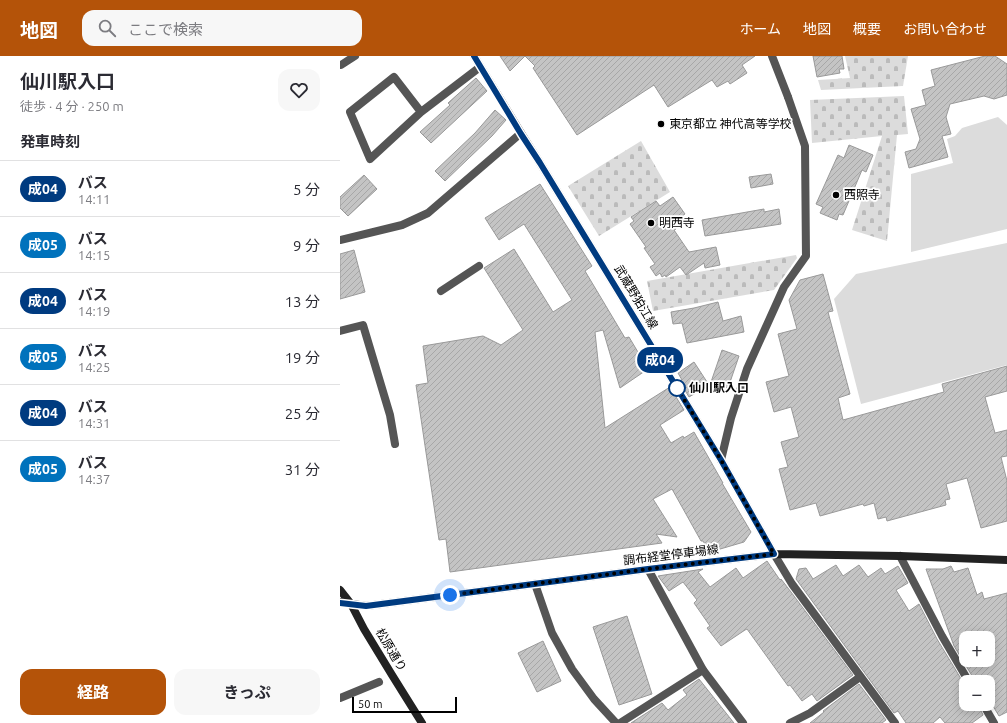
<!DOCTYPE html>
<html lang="ja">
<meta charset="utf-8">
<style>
:root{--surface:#fff;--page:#f7f7f7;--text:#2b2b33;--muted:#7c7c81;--line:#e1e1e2;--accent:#b45309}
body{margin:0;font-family:Ubuntu,"Noto Sans JP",sans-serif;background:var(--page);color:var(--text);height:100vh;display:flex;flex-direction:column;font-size:15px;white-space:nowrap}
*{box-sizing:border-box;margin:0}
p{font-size:13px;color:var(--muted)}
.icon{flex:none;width:22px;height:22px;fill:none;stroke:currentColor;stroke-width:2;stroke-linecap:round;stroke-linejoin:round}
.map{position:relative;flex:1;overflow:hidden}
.sheet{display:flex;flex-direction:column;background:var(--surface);width:340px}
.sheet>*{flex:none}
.badge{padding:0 8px;border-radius:13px;font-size:14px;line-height:26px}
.fabs{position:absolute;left:619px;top:575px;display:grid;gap:8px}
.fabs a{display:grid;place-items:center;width:36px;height:36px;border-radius:8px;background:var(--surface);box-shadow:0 2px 10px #0003;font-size:20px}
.scale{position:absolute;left:12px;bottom:10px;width:105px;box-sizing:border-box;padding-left:4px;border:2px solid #000;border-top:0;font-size:11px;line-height:14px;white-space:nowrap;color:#000;-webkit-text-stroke:3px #fff;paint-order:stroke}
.you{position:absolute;width:20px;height:20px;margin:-10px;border:3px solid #fff;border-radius:50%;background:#1a73e8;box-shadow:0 0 0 6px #1a73e833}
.map>.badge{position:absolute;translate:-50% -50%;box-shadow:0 0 0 2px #fff}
h2{padding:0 20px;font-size:15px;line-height:36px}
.round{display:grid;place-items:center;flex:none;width:42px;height:42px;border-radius:12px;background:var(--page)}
.headline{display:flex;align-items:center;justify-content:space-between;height:68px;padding:0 20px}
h1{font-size:19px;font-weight:700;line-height:30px}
.primary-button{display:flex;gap:8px;margin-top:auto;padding:8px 20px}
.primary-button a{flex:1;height:46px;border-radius:12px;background:var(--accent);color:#fff;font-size:16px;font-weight:700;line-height:46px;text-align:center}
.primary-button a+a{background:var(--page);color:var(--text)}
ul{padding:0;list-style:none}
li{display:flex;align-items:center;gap:12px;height:56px;padding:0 20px;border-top:1px solid var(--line)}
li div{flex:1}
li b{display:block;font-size:15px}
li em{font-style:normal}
li .badge{min-width:44px;font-weight:700;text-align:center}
header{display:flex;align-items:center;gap:24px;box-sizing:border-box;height:56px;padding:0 20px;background:var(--accent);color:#fff}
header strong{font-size:19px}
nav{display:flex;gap:22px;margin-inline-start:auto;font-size:14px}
.search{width:280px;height:36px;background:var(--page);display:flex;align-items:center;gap:10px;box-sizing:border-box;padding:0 14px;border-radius:12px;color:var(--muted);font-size:15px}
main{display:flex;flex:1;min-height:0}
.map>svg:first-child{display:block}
</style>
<header>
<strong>地図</strong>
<div class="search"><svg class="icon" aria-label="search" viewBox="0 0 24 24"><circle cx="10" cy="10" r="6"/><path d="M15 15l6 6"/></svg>ここで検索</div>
<nav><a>ホーム</a><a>地図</a><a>概要</a><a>お問い合わせ</a></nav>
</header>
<main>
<section class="sheet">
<div class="headline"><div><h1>仙川駅入口</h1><p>徒歩 · 4 分 · 250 m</p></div><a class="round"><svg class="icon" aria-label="heart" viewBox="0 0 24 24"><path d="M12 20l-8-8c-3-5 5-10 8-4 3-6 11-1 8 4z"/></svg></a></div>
<h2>発車時刻</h2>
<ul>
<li><span class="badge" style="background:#003b80;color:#fff">成04</span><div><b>バス</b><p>14:11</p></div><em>5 分</em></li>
<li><span class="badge" style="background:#0072bc;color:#fff">成05</span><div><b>バス</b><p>14:15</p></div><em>9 分</em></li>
<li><span class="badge" style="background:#003b80;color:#fff">成04</span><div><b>バス</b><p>14:19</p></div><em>13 分</em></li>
<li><span class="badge" style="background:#0072bc;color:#fff">成05</span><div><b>バス</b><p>14:25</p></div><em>19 分</em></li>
<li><span class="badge" style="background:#003b80;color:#fff">成04</span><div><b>バス</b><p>14:31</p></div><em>25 分</em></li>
<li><span class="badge" style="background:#0072bc;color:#fff">成05</span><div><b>バス</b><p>14:37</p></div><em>31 分</em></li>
</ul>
<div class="primary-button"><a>経路</a><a>きっぷ</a></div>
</section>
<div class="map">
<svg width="667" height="667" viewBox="0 0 667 667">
<defs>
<pattern id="cemetery-stones" width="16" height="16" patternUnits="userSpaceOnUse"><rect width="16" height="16" fill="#dcdcdc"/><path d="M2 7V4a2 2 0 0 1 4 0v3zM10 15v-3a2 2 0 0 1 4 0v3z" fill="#bbb"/></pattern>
<pattern id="building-hatch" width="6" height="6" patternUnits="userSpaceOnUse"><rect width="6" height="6" fill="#c4c4c4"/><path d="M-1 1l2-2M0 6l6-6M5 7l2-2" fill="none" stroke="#a7a7a7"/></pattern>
</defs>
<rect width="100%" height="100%" fill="#fff"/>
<path fill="url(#cemetery-stones)" d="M 505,0 L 568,0 L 563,30 L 481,34 L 478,24 L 510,22 Z
M 564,40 L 568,78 L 557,79 L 547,185 L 512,174 L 542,80 L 472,87 L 470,44 Z
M 301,85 L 330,136 L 259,180 L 228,130 Z
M 456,199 L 457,202 L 434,234 L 313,255 L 307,225 Z"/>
<path fill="#dcdcdc" d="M 658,61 L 667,69 L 667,173 L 571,196 L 571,118 L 613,107 L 607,83 L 615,80 L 622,72 Z
M 667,187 L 667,309 L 521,348 L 494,243 L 516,218 Z"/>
<path fill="url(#building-hatch)" stroke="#999" fill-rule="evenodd" d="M 160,0 L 415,0 L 402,9 L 407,17 L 390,28 L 388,25 L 377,31 L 372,24 L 328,51 L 314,29 L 237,79 L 193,12 L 195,10 L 185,0 L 170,15 Z
M 473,0 L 502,0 L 504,13 L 499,13 L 500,17 L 477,21 Z
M 645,0 L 655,0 L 667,8 L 667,39 L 654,43 L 644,40 L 610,48 L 606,61 L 611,78 L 602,80 L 608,101 L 569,112 L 565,96 L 576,93 L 580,83 L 571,53 L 586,49 L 582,34 L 595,30 L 591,14 Z
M 136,22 L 147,35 L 91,87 L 80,76 L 110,49 L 108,47 Z
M 155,54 L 166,64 L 152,80 L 105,125 L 95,115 L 135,77 Z
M 509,89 L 533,99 L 526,116 L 522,114 L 503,159 L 499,158 L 497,164 L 480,157 L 483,151 L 476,148 L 498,99 L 504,102 Z
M 431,118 L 433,128 L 411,132 L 409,121 Z
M 24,119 L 37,133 L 8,160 L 0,152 L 0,141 Z
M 200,128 L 252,210 L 245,215 L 285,282 L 289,281 L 308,313 L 280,332 L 263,274 L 255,276 L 265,372 L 330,331 L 344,354 L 320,369 L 331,387 L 343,380 L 344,382 L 354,376 L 383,427 L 382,427 L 411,476 L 404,486 L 370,496 L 363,485 L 361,485 L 332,433 L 313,443 L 337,481 L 316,478 L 322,487 L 110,516 L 106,483 L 99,484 L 76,329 L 88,327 L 83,290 L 143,280 L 161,289 L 183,274 L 144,212 L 174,193 L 213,256 L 232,244 L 184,168 L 159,184 L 145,162 Z
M 333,141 L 345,158 L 332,167 L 336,173 L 334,174 L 349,196 L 376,191 L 380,209 L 365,212 L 364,207 L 346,219 L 340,211 L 326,221 L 325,219 L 322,221 L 320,217 L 316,220 L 310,211 L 315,208 L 304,192 L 306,191 L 290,168 L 294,165 L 291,161 L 316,145 L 320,150 Z
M 424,153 L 424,156 L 439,153 L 441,168 L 365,180 L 362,164 Z
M 14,194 L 25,236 L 0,243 L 0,198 Z
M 483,218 L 493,255 L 488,256 L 510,338 L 498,342 L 503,364 L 604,336 L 602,328 L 667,310 L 667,335 L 645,341 L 655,377 L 667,374 L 667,400 L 661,401 L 667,425 L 667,465 L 641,472 L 627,422 L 606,428 L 610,443 L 605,444 L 606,449 L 547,465 L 546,461 L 538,463 L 534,447 L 524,450 L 523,448 L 480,460 L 476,447 L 450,454 L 439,413 L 448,411 L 441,386 L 459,381 L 451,351 L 434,356 L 426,326 L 449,320 L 438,278 L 457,273 L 449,244 L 460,224 Z
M 378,246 L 383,265 L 401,260 L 404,276 L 347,287 L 342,267 L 333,268 L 331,256 L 354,252 Z
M 382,294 L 399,300 L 388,332 L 371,326 Z
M 354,306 L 369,329 L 349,341 L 340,326 L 342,324 L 338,317 Z
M 427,505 L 440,524 L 441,523 L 451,536 L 513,619 L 477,645 L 472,638 L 462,645 L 450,629 L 448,630 L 407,573 L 405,574 L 381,590 L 367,572 L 370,570 L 354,547 L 357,544 L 343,526 L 329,535 L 318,520 L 363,513 L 358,516 L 370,531 L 396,512 L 403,522 Z
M 496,509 L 503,520 L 519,509 L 528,521 L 541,512 L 545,518 L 558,510 L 568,527 L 556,534 L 569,555 L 579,548 L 597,583 L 626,631 L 626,648 L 638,648 L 643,659 L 632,667 L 605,667 L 600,661 L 593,667 L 566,667 L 558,655 L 554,657 L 456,523 L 459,513 L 466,512 L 473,523 Z
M 611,510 L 614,516 L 628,512 L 637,539 L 642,536 L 644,543 L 667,537 L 667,656 L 659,660 L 653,650 L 651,652 L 648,646 L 648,626 L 634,626 L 634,623 L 614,590 L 586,513 L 603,513 ZM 626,582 L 648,582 L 648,604 L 626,604 Z
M 287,560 L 312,638 L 279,649 L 253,571 Z
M 203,585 L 221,625 L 197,636 L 178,597 Z
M 359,623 L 394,667 L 291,667 L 322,647 L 328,654 L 347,639 L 343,634 Z
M 519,628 L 546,664 L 542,667 L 470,667 L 484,656 L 483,655 Z"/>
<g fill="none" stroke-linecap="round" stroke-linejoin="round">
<path stroke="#555" stroke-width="8" d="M 0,275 L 23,269 L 50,359 L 55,388
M 381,404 L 391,362 L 407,313 L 444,231 L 466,200 L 465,90 L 448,41
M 560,500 L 602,580 L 629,626
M 643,648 L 654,667
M 280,667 L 363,614"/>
<path stroke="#555" stroke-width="8" d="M 434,498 L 452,528 L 555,667"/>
<path stroke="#555" stroke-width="8" d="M 432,0 L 448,41
M 0,9 L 1,9 L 15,0
M 81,56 L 54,21 L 10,56 L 30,103 L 81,56 L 140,11
M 101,235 L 139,210
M 308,513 L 363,614 L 403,667
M 0,642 L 39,626
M 450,667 L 470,657 L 520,621"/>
<path stroke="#555" stroke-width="8" d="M 0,184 L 62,169 L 88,157 L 181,77
M 195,528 L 212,577 L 232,613 L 254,643 L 276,667"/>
<path stroke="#222" stroke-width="8" d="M 134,0 L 181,77 L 200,107 L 381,404 L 434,498
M 0,534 L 11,548 L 24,573 L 52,619 L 82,667
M 0,546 L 26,550 L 308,513 L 434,498 L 560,500 L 667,504"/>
</g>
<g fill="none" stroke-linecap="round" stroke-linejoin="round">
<g stroke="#fff" stroke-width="9">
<path id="line" d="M 0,547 L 26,550 L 308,513 L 434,498 L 381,404 L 200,107 L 181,78 L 134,0"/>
</g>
<use href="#line" stroke="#003b80" stroke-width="6"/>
<path stroke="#000" stroke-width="4" stroke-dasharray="0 7.2" d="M 110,539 L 308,513 L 434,498 L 381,404 L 334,327 L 337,332"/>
</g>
<g fill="#000" stroke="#fff" stroke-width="1.5">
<circle cx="321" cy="68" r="4"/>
<circle cx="496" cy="139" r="4"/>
<circle cx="311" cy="167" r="4"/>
</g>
<circle fill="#fff" stroke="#003b80" stroke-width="2" cx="337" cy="332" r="8"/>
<g text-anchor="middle" stroke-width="3.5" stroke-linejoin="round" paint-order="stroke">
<g font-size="12" fill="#000" stroke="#fff" text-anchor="start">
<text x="329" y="72">東京都立 神代高等学校</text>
<text x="504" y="143">西照寺</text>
<text x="319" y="171">明西寺</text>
</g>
<g font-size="12" fill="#000" stroke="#fff">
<text transform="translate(296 241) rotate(59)" y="4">武蔵野狛江線</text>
<text transform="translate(331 499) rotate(-7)" y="4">調布経堂停車場線</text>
<text transform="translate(51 594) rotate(59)" y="4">松原通り</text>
</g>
<g font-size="12" font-weight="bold" fill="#000" stroke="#fff" text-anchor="start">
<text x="349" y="336">仙川駅入口</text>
</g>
</g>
</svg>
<div class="fabs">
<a>+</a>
<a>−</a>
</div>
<div class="scale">50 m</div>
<div class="you" style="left:110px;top:539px"></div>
<b class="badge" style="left:320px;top:304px;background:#003b80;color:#fff">成04</b>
</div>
</main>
